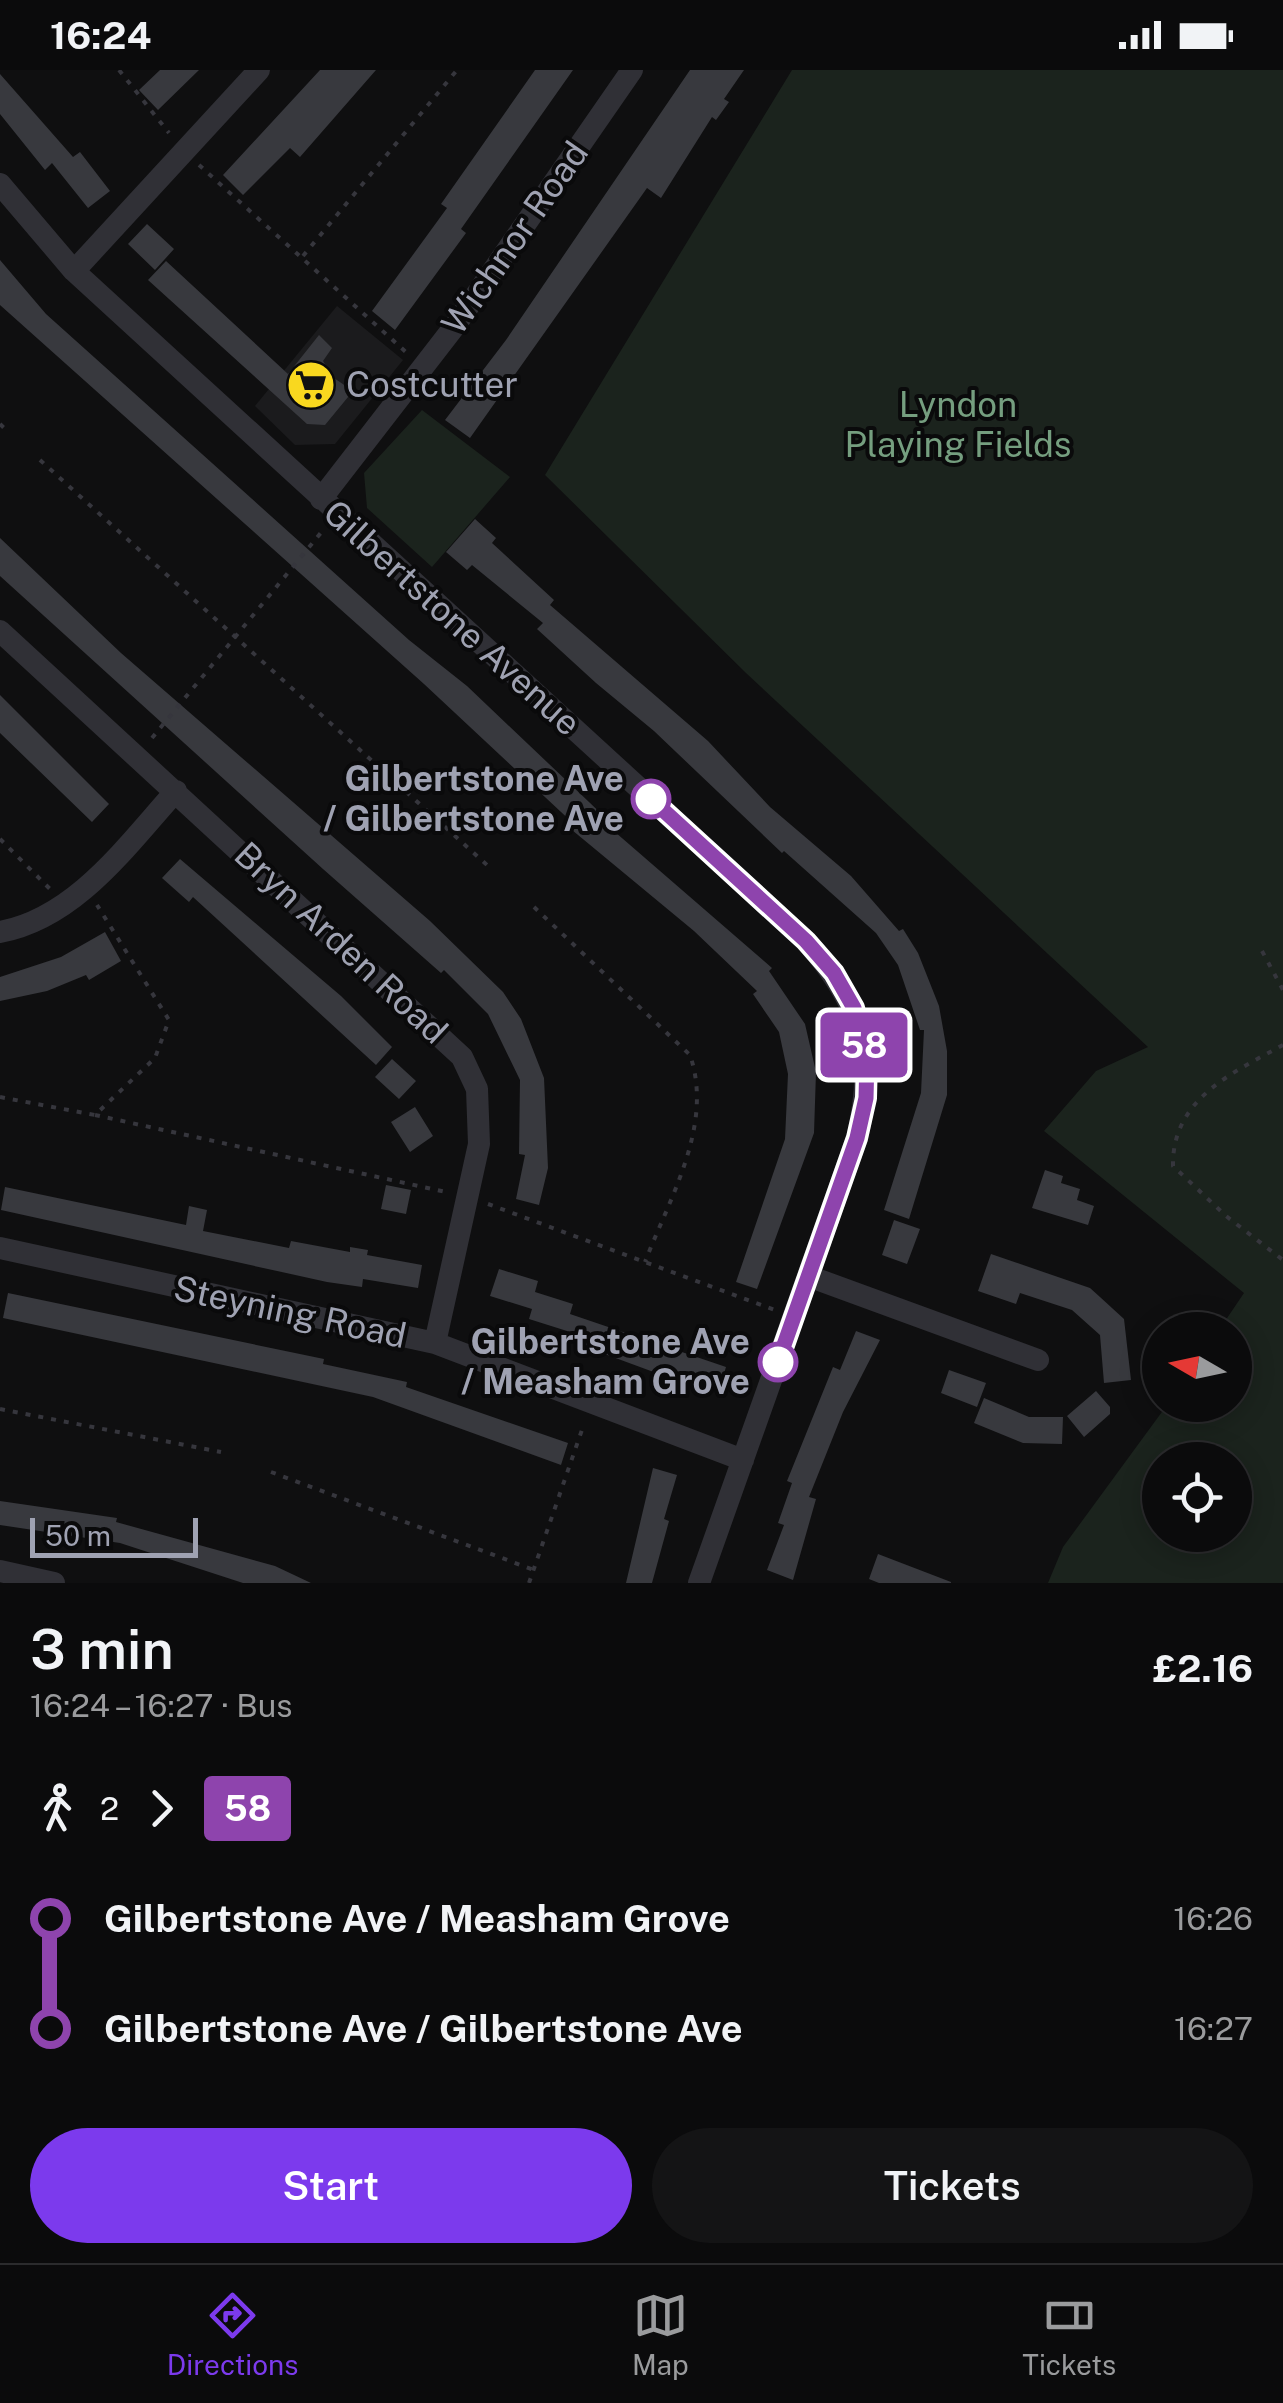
<!DOCTYPE html>
<meta charset="utf-8">
<style>
:root{--surface:#0b0b0c;--page:#141415;--text:#f1f3f6;--muted:#9a9b9d;--line:#2b2b2d;--accent:#7c3aed}
body{margin:0;font-family:"Public Sans",sans-serif;background:var(--page);color:var(--text);height:100vh;display:flex;flex-direction:column;font-size:38px;white-space:nowrap}
*{box-sizing:border-box;margin:0}
p{font-size:32px;color:var(--muted)}
.icon{flex:none;width:55px;height:55px;fill:none;stroke:currentColor;stroke-width:2;stroke-linecap:round;stroke-linejoin:round}
.map{position:relative;height:1513px;overflow:hidden}
.side{display:flex;flex-direction:column;background:var(--surface);flex:1}
.side>*{flex:none}
.badge{padding:0 20px;border-radius:8px;font-size:35px;line-height:65px}
.needle{width:65px;rotate:279deg}
.buttons{position:absolute;left:1142px;top:1242px;display:grid;gap:20px}
.buttons a{display:grid;place-items:center;width:110px;height:110px;border-radius:50%;background:var(--surface);box-shadow:0 5px 25px #0003,0 0 0 2px var(--line);font-size:50px}
.scale{position:absolute;left:30px;bottom:25px;width:168px;box-sizing:border-box;padding-left:10px;border:5px solid #9fa2b2;border-top:0;font-size:28px;line-height:35px;white-space:nowrap;color:#9fa2b2;-webkit-text-stroke:8px #0a0a0b;paint-order:stroke}
.map>.badge{position:absolute;translate:-50% -50%;box-shadow:0 0 0 5px #fff}
.legs{display:flex;align-items:center;gap:15px;height:110px;padding:0 30px;font-size:32px}
.legs p{margin-inline-start:auto}
.summary{display:flex;align-items:center;justify-content:space-between;height:170px;padding:0 30px}
h1{font-size:55px;font-weight:600;line-height:75px}
.action{display:flex;gap:20px;margin-top:auto;padding:20px 30px}
.action a{flex:1;height:115px;border-radius:60px;background:var(--accent);color:#fff;font-size:40px;font-weight:600;line-height:115px;text-align:center}
.action a+a{background:var(--page);color:var(--text)}
ul{padding:0 30px;list-style:none}
li{display:flex;align-items:center;gap:35px;height:110px;font-size:38px}
li i{display:grid;place-items:center;width:15px;height:100%;margin:0 12px;background:currentColor}
li i::after{content:'';width:25px;height:25px;margin:-12px;border:8px solid;border-radius:50%;background:var(--surface)}
li p{margin-inline-start:auto}
li:first-child i{background:linear-gradient(#0000 50%,currentColor 0)}
li:last-child i{background:linear-gradient(currentColor 50%,#0000 0)}
.status{display:flex;justify-content:space-between;align-items:center;height:70px;padding:0 50px;background:var(--surface);direction:ltr}
.status svg{height:28px;fill:currentColor}
.dock{display:flex;justify-content:space-around;align-items:center;height:140px;border-top:2px solid var(--line);background:var(--surface);font-size:28px;color:var(--muted)}
.dock a{display:grid;justify-items:center;gap:5px}
.dock .active{color:var(--accent)}
.map>svg:first-child{display:block}
</style>
<div class="status"><b>16:24</b><svg viewBox="0 0 49 12"><path d="M0 12V9h3v3zM5 12V6h3v6zM10 12V3h3v9zM15 12V0h3v12zM26 1h20v11H26zM47 4h2v5h-2z"/></svg></div>
<div class="map">
<svg width="1283" height="1513" viewBox="0 0 1283 1513">
<rect width="100%" height="100%" fill="#0f0f10"/>
<path fill="#1b1b1d" d="M 337,236 L 403,290 L 335,374 L 295,375 L 255,336 Z"/>
<path fill="#1b231d" fill-rule="evenodd" d="M 792,0 L 1283,0 L 1283,1513 L 1048,1513 L 1063,1477 L 1167,1335 L 1235,1335 L 1235,1260 L 1219,1260 L 1244,1223 L 1044,1061 L 1096,1001 L 1148,977 L 746,603 L 545,405 ZM 1160,1390 L 1235,1390 L 1235,1465 L 1160,1465 Z
M 422,340 L 510,407 L 432,497 L 367,438 L 364,403 Z"/>
<path fill="#38393e" d="M 160,0 L 199,0 L 158,40 L 139,20 Z
M 320,0 L 376,0 L 300,87 L 290,78 L 243,125 L 223,105 Z
M 535,0 L 573,0 L 461,159 L 466,163 L 395,260 L 372,241 L 447,138 L 441,134 Z
M 690,0 L 744,0 L 724,29 L 729,32 L 716,50 L 712,47 L 661,128 L 647,118 L 470,368 L 445,350 L 506,270 Z
M 0,4 L 73,87 L 80,82 L 110,121 L 88,138 L 52,93 L 45,100 L 0,44 Z
M 147,154 L 174,179 L 155,200 L 128,174 Z
M 0,190 L 46,244 L 409,570 L 467,616 L 589,732 L 617,759 L 615,762 L 772,898 L 769,901 L 805,954 L 816,1002 L 814,1063 L 757,1219 L 736,1212 L 785,1069 L 788,1004 L 779,962 L 753,924 L 757,921 L 694,861 L 572,760 L 576,756 L 424,614 L 0,235 Z
M 166,191 L 288,304 L 319,265 L 332,278 L 323,291 L 334,308 L 353,321 L 325,355 L 307,354 L 148,210 Z
M 475,449 L 496,468 L 492,473 L 554,530 L 550,535 L 708,671 L 770,737 L 851,806 L 899,861 L 903,859 L 918,883 L 939,936 L 947,981 L 947,1025 L 909,1149 L 884,1140 L 921,1023 L 924,960 L 920,960 L 898,895 L 876,863 L 784,781 L 782,783 L 654,661 L 596,613 L 537,559 L 543,553 L 472,495 L 467,500 L 446,482 Z
M 0,468 L 121,583 L 430,851 L 503,922 L 521,949 L 544,1008 L 548,1098 L 539,1135 L 516,1129 L 525,1085 L 519,1084 L 520,1010 L 488,944 L 444,900 L 441,903 L 323,799 L 0,506 Z
M 0,625 L 109,734 L 92,752 L 0,663 Z
M 180,789 L 341,926 L 392,977 L 376,995 L 193,827 L 189,832 L 162,808 Z
M 105,862 L 121,891 L 89,910 L 86,905 L 47,921 L 0,931 L 0,907 L 61,887 Z
M 392,989 L 416,1011 L 399,1029 L 375,1007 Z
M 415,1037 L 433,1066 L 410,1082 L 391,1052 Z
M 1045,1100 L 1063,1106 L 1061,1113 L 1080,1119 L 1077,1130 L 1094,1136 L 1088,1155 L 1032,1138 Z
M 386,1115 L 411,1120 L 406,1144 L 381,1139 Z
M 5,1117 L 186,1155 L 189,1136 L 207,1140 L 203,1161 L 289,1178 L 291,1171 L 350,1182 L 350,1177 L 368,1180 L 367,1185 L 422,1195 L 418,1218 L 363,1209 L 362,1217 L 327,1212 L 1,1140 Z
M 894,1150 L 920,1159 L 907,1194 L 882,1185 Z
M 991,1184 L 1090,1218 L 1100,1227 L 1124,1249 L 1131,1310 L 1104,1313 L 1100,1265 L 1072,1240 L 1020,1223 L 1016,1234 L 978,1221 Z
M 499,1199 L 538,1211 L 535,1222 L 573,1234 L 570,1244 L 726,1297 L 719,1320 L 679,1308 L 678,1311 L 564,1269 L 567,1261 L 529,1249 L 532,1239 L 490,1226 Z
M 8,1223 L 324,1289 L 323,1294 L 407,1312 L 406,1317 L 568,1373 L 561,1395 L 373,1327 L 3,1248 Z
M 856,1261 L 880,1270 L 843,1342 L 809,1427 L 816,1429 L 793,1510 L 767,1500 L 784,1455 L 778,1453 L 792,1413 L 787,1411 L 833,1297 L 840,1300 Z
M 949,1300 L 986,1313 L 977,1337 L 941,1323 Z
M 1096,1321 L 1110,1337 L 1110,1344 L 1084,1367 L 1067,1346 Z
M 984,1328 L 1029,1347 L 1063,1347 L 1062,1374 L 1023,1373 L 974,1353 Z
M 653,1398 L 677,1405 L 664,1449 L 669,1451 L 652,1513 L 626,1513 Z
M 0,1431 L 117,1448 L 116,1452 L 275,1496 L 311,1513 L 243,1513 L 120,1473 L 0,1455 Z
M 878,1484 L 951,1512 L 951,1513 L 879,1513 L 869,1509 Z"/>
<g fill="none" stroke-linecap="round" stroke-linejoin="round">
<path stroke="#36363d" stroke-width="4" stroke-dasharray="5 8" stroke-linecap="butt" d="M 119,0 L 169,63
M 199,95 L 407,283
M 303,186 L 457,0
M 0,354 L 5,359
M 40,390 L 487,795
M 152,668 L 324,459
M 0,769 L 50,819
M 534,837 L 690,985 C 714,1055 670,1127 645,1192
M 1262,881 L 1283,920
M 1283,975 C 1232,1003 1172,1029 1173,1096 L 1226,1146 L 1283,1190
M 0,1027 L 95,1045 L 155,988 L 169,950 L 97,835
M 95,1045 L 446,1122
M 488,1134 L 775,1240
M 0,1339 L 221,1382
M 271,1402 L 534,1500
M 529,1513 L 584,1354"/>
<path stroke="#303036" stroke-width="22" d="M 0,114 L 74,201 L 806,871 C 862,934 877,985 857,1068 L 699,1513
M 74,201 L 259,0
M 321,429 L 454,257 L 632,0
M 0,561 L 462,987 L 477,1019 L 479,1074 L 435,1273
M 0,862 C 76,848 127,775 176,721
M 0,1178 L 435,1273 L 743,1390
M 808,1206 L 1038,1290
M 0,1501 L 54,1513"/>
</g>
<g fill="none" stroke-linecap="round" stroke-linejoin="round">
<g stroke="#fff" stroke-width="22">
<path id="line-1" d="M 651,729 L 806,871 L 834,903 L 854,938 L 867,988 L 866,1028 L 857,1068 L 778,1292"/>
</g>
<use href="#line-1" stroke="#8e44ad" stroke-width="15"/>
</g>
<defs>
<g id="supermarket-disc" transform="scale(2.5)"><circle r="9.5" fill="#f9d81f" stroke="#0a0a0b"/><path d="M-6-5.5h2.5l.6 2H6L4.5 2H-2.5L-4.4-4H-6ZM-1.5 3.2a1.3 1.3 0 1 0 .1 0ZM3 3.2a1.3 1.3 0 1 0 .1 0Z" fill="#111"/></g>
</defs>
<g fill-rule="evenodd">
<use href="#supermarket-disc" x="311" y="315"/>
</g>
<g fill="#fff" stroke="#8e44ad" stroke-width="5">
<circle cx="651" cy="729" r="18"/>
<circle cx="778" cy="1292" r="18"/>
</g>
<g text-anchor="middle" stroke-width="8" stroke-linejoin="round" paint-order="stroke">
<g font-size="35" fill="#9fa2b2" stroke="#0a0a0b">
<text transform="translate(515 168) rotate(-55)" y="12">Wichnor Road</text>
<text transform="translate(452 548) rotate(42)" y="12">Gilbertstone Avenue</text>
<text transform="translate(341 873) rotate(43)" y="12">Bryn Arden Road</text>
<text transform="translate(290 1242) rotate(12)" y="12">Steyning Road</text>
</g>
<g font-size="35" fill="#9fa2b2" stroke="#0a0a0b" text-anchor="start">
<text x="346" y="327">Costcutter</text>
</g>
<g font-size="35" fill="#759e7f" stroke="#0a0a0b">
<text x="958" y="347">Lyndon<tspan x="958" dy="40">Playing Fields</tspan></text>
</g>
<g font-size="35" font-weight="bold" fill="#9fa2b2" stroke="#0a0a0b" text-anchor="end">
<text x="624" y="721">Gilbertstone Ave<tspan x="624" dy="40">/ Gilbertstone Ave</tspan></text>
<text x="750" y="1284">Gilbertstone Ave<tspan x="750" dy="40">/ Measham Grove</tspan></text>
</g>
</g>
</svg>
<div class="buttons">
<a><svg class="needle" viewBox="-14 -14 28 28"><path d="M0-13l5 13h-10z" fill="#e53935"/><path d="M0 13l5-13h-10z" fill="#9a9b9d"/></svg></a>
<a><svg class="icon" aria-label="locate" viewBox="0 0 24 24"><circle cx="12" cy="12" r="6"/><path d="M12 2v4M12 18v4M2 12h4M18 12h4"/></svg></a>
</div>
<div class="scale">50 m</div>
<b class="badge" style="left:864px;top:975px;background:#8e44ad;color:#fff">58</b>
</div>
<section class="side">
<div class="summary"><div><h1>3 min</h1><p>16:24 – 16:27 · Bus</p></div><b>£2.16</b></div>
<div class="legs"><svg class="icon" aria-label="walk" viewBox="0 0 24 24"><circle cx="13" cy="4" r="2"/><path d="M13 8l-2 6 4 7M11 14l-3 7M7 12l3-4h3l4 4"/></svg>2<svg class="icon" aria-label="forward" viewBox="0 0 24 24"><path d="M9 5l7 7-7 7"/></svg><b class="badge" style="background:#8e44ad;color:#fff">58</b></div>
<ul>
<li><i style="color:#8e44ad"></i><b>Gilbertstone Ave / Measham Grove</b><p>16:26</p></li>
<li><i style="color:#8e44ad"></i><b>Gilbertstone Ave / Gilbertstone Ave</b><p>16:27</p></li>
</ul>
<div class="action"><a>Start</a><a>Tickets</a></div>
</section>
<nav class="dock">
<a class="active"><svg class="icon" aria-label="directions" viewBox="0 0 24 24"><path d="M12 3l9 9-9 9-9-9zM9 14v-3h6M13 9l2 2-2 2"/></svg>Directions</a>
<a><svg class="icon" aria-label="map" viewBox="0 0 24 24"><path d="M3 6l6-2 6 2 6-2v14l-6 2-6-2-6 2zM9 4v14M15 6v14"/></svg>Map</a>
<a><svg class="icon" aria-label="tickets" viewBox="0 0 24 24"><path d="M3 7h18v10H3zM15 7v10"/></svg>Tickets</a>
</nav>
